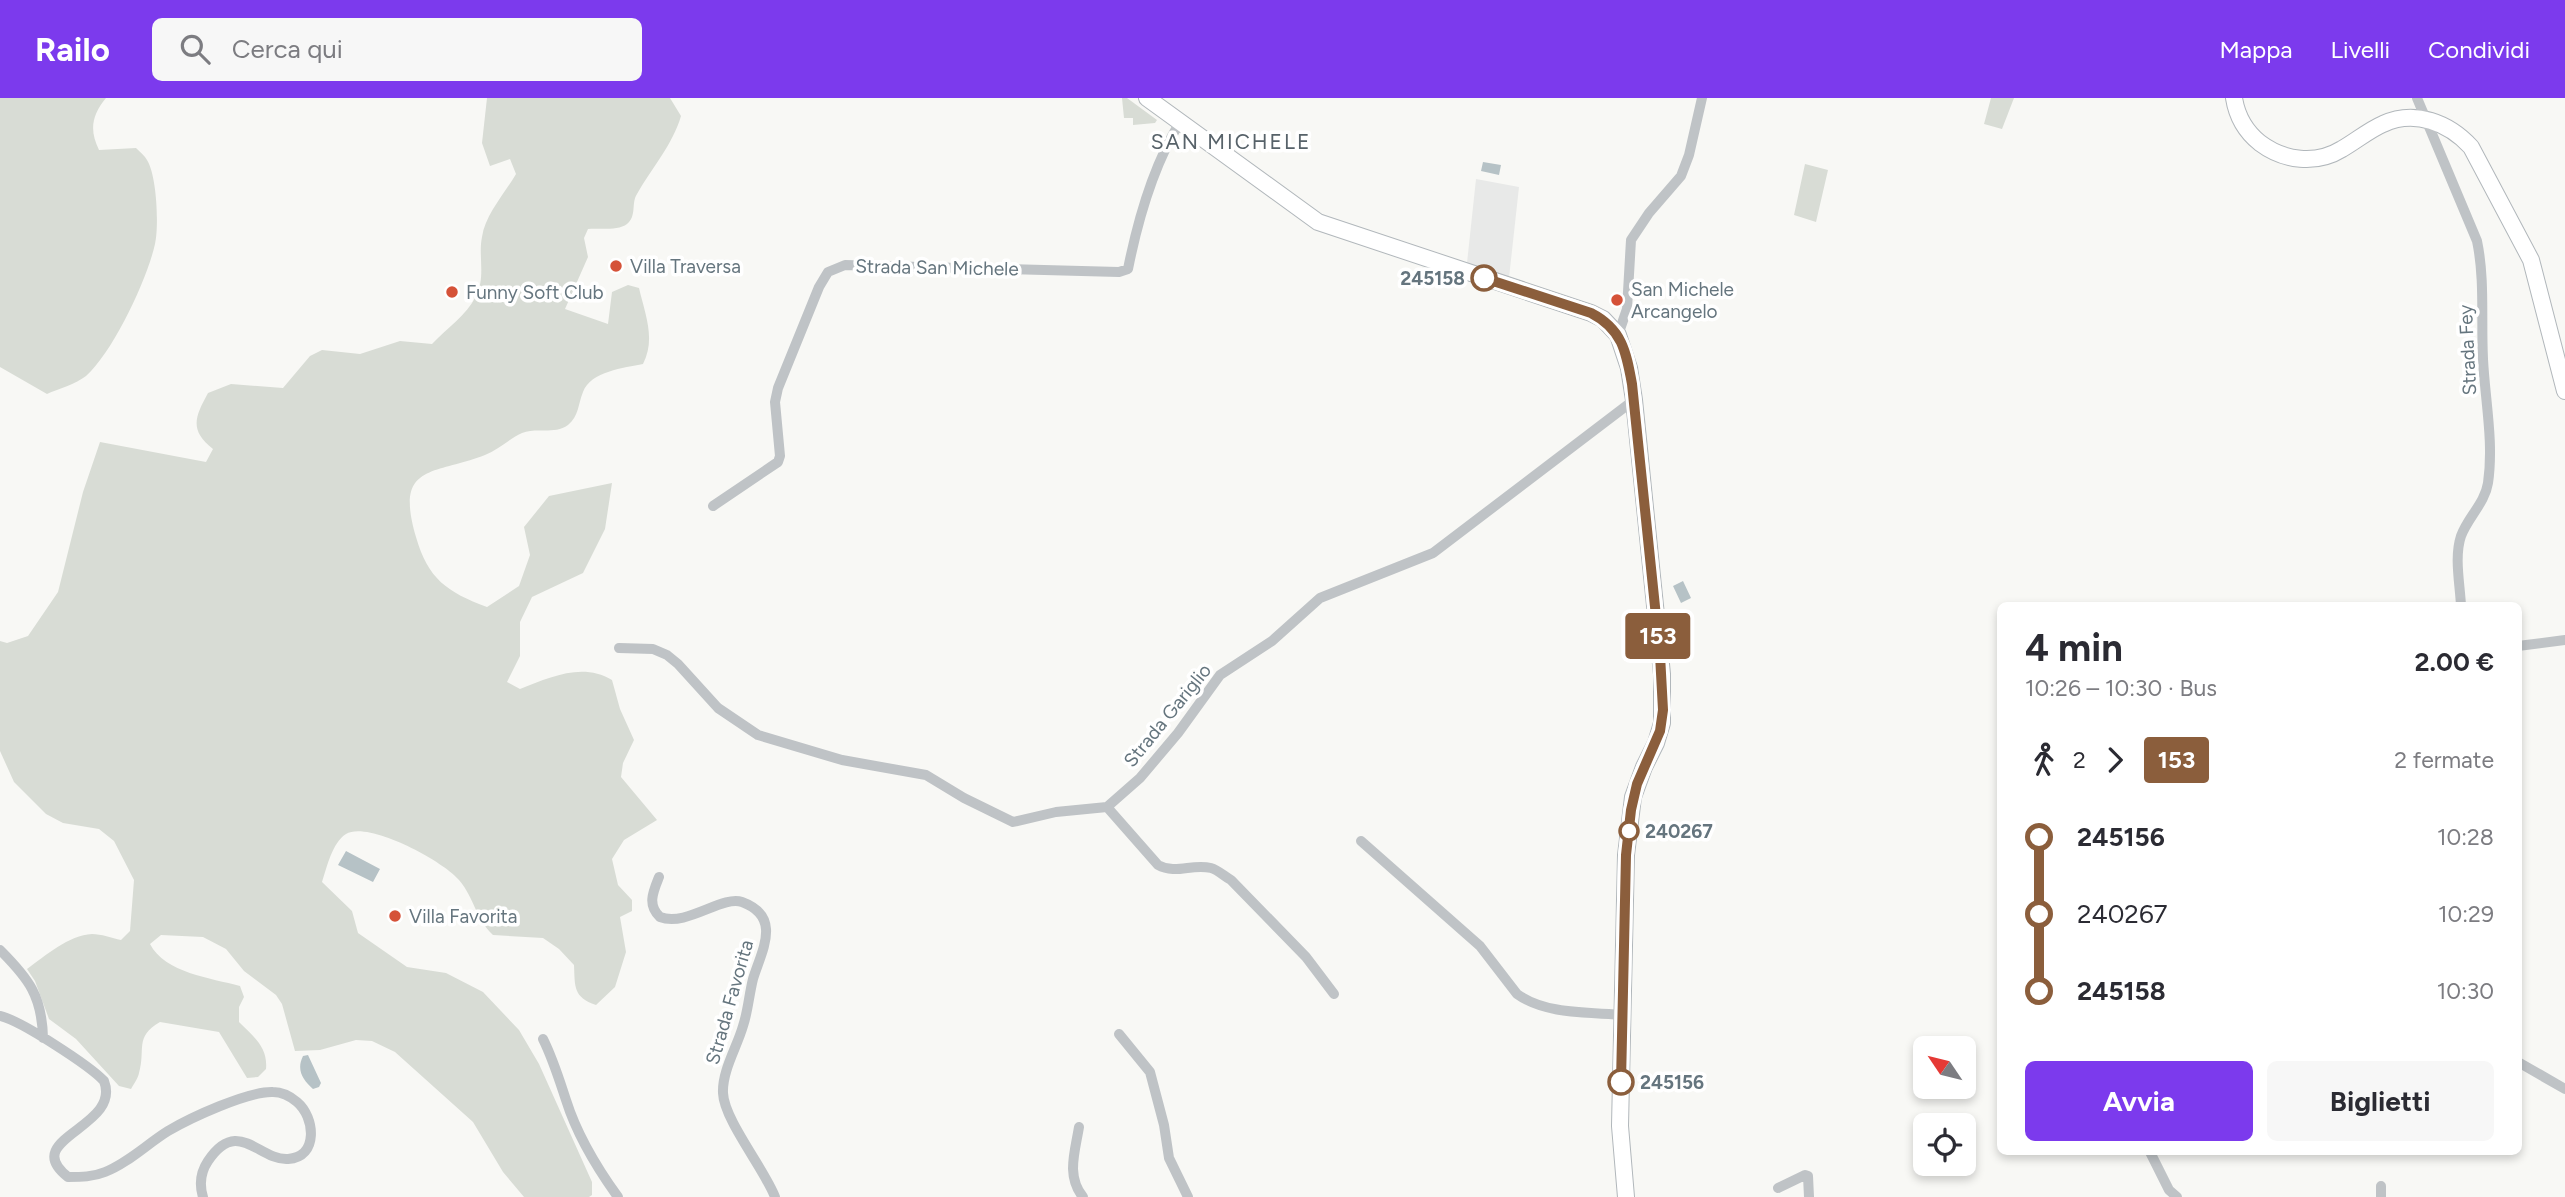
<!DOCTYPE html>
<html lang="it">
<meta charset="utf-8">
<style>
:root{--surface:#fff;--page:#f7f7f7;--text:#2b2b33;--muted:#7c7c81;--accent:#7c3aed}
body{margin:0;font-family:Figtree,sans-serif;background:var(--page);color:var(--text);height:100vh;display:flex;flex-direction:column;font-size:26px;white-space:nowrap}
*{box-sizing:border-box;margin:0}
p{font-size:23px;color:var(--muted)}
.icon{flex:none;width:38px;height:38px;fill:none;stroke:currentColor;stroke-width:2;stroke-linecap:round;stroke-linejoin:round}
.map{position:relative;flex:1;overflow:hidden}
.panel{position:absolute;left:1997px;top:504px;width:525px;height:553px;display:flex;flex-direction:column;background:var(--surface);border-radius:10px;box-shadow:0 4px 10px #0003}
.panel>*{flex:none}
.badge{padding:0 14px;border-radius:5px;font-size:24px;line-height:46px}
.needle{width:46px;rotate:305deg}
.buttons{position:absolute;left:1913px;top:938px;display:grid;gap:14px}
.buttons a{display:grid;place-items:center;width:63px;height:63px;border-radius:10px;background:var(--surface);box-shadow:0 4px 10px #0003;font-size:35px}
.map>.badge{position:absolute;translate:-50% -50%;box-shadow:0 0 0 4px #fff}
.legs{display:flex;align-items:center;gap:10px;height:77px;padding:0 28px;font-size:23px}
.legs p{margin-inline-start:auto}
.summary{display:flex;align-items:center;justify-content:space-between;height:119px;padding:0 28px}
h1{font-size:38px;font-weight:700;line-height:52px}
.cta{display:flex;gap:14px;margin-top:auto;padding:14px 28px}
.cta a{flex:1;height:80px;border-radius:10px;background:var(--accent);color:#fff;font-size:28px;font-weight:700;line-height:80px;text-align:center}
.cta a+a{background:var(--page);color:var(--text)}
ul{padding:0 28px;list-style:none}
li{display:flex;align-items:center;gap:24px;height:77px;font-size:26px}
li i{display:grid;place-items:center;width:10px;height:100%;margin:0 9px;background:currentColor}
li i::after{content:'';width:18px;height:18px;margin:-9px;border:5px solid;border-radius:50%;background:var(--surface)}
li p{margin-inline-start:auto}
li:first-child i{background:linear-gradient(#0000 50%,currentColor 0)}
li:last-child i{background:linear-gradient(currentColor 50%,#0000 0)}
header{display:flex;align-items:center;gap:42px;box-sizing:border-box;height:98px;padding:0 35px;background:var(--accent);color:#fff}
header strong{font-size:33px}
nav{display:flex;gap:38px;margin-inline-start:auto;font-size:24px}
.search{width:490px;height:63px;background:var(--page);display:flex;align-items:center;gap:18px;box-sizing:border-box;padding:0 24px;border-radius:10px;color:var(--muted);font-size:26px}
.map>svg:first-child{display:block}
</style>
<header>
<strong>Railo</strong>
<div class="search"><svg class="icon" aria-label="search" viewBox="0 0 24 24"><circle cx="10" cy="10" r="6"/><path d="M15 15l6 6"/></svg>Cerca qui</div>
<nav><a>Mappa</a><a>Livelli</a><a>Condividi</a></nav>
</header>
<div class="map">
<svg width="2565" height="1099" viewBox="0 0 2565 1099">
<rect width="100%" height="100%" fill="#f8f8f5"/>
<path fill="#e8e9e8" d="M 1476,81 L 1519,89 L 1509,180 L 1467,165 Z"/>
<path fill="#d8dcd5" d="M 0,0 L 106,0 C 92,17 89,32 99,52 L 136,50 C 140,54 145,58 147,62 C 157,78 159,128 155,146 C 147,182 113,254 86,278 C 76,286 58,291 47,296 L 0,269 Z
M 487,0 L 670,0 L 681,18 C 673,46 652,70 637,96 C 631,105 637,118 627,126 C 618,133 599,130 588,131 L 584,140 L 588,159 L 565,211 L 608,226 L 612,194 L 628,187 L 639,190 C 645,216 656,241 643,266 C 624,270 591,273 583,294 C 578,306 579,318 568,327 C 554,337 536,329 522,335 C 509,341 498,352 485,357 C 434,377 394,365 416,439 C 428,481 447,494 487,509 L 519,488 L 530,457 L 524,429 L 549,398 L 612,385 L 605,431 L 583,475 L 532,499 L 520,524 L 520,558 L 507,584 L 520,591 C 550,579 583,564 612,582 L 620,611 L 634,642 L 623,665 L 621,679 L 657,722 L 624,742 L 612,761 L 618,787 L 632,802 L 632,813 L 620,819 L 626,854 L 615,889 L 596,907 C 573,899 575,889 574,867 L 559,851 L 543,840 L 493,837 C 475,820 475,801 459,782 C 445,764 368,722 346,736 C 332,745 327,769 322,784 L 352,813 L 358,835 L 407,869 L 446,875 L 483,894 L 519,932 L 539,966 L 592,1084 L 592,1097 L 589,1099 L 524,1099 L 503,1074 L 473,1024 L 395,954 L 372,943 L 356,942 L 320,952 L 295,953 L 282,906 L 276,897 L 244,873 L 226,851 L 203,839 L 161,837 L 150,846 C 165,875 211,880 240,888 L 244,899 L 239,909 L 239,924 C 254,939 268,949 266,971 L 258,979 L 247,980 L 219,934 L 160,924 C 134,939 146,951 139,975 C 138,980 134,986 131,991 L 119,988 L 76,941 L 49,921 L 35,883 L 27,871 C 45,858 69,837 92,836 C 101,836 112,840 121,842 L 130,833 L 134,782 L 114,743 L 99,731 L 63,725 L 46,716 L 14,684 L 0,653 L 0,543 L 7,545 L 28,538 L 58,494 L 83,394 L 100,344 L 206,364 L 213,351 C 189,332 195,319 208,295 L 231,286 L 283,290 L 310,258 L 322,252 L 360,256 L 400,243 L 432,246 C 447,230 466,218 476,198 C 486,179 478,158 482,139 C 485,117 505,95 516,76 L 510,61 L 490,68 L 482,45 Z
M 1122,0 L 1127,0 L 1157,22 L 1155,25 L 1133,27 L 1133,20 L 1124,20 Z
M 1991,0 L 2014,0 L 2002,31 L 1984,26 Z
M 1805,66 L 1828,72 L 1816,124 L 1794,117 Z"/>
<path fill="#b6c2c6" d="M 1483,64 L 1501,67 L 1499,77 L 1481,73 Z
M 1683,483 L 1691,500 L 1681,505 L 1673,488 Z
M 346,753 L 380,771 L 373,784 L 338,767 Z
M 308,957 L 321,985 L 319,989 L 313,991 C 303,982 296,972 303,958 Z"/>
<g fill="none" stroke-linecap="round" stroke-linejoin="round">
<g stroke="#b1b7bb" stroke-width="18">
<path id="secondary" d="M 1147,0 L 1318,124 L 1591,215 L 1603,221 L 1618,237 L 1629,270 L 1634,302 L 1662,576 L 1662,625 L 1656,645 L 1644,669 L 1633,699 L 1626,757 L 1620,1028 L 1626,1099
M 2234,0 C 2237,19 2245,33 2260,45 C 2284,63 2316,67 2342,51 C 2356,43 2369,32 2383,26 C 2415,11 2449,25 2471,49 L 2531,162 L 2565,293"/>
</g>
<path stroke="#bfc3c6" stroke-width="10" d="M 2417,0 L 2477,143 C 2485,181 2481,222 2483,261 C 2485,302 2494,344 2488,385 C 2485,405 2468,419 2461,438 C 2454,459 2460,486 2461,508
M 1618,237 L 1627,211 L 1631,142 L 1649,115 L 1681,78 L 1689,57 L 1702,0
M 713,408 L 778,364 L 780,358 L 775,304 L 778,290 L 819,189 L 828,174 L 845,167 L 1119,174 L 1128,171 C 1138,121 1153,68 1180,24
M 2518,548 L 2565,542
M 619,550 L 653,551 L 667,557 L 678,566 L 718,610 L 758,637 L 842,662 L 926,677 L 964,700 L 1013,724 L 1056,714 L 1107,709 L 1140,680 L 1178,635 L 1220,577 L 1272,543 L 1320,500 L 1433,455 L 1634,302
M 1107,709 L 1158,767 C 1176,777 1192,765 1211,770 C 1218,772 1224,778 1231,782 L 1306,859 L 1334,896
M 1361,743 L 1480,848 L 1517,896 C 1546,917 1590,914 1624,917
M 659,779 C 653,794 647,807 660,819 C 687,829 722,797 742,804 C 783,819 761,854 753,881 C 749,897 748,913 743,928 C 737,949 722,973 723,995 C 724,1022 765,1072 775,1099
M 0,852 C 29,881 42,898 43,940
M 0,918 C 20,922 90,968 104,983 C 122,1030 18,1040 68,1079 C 81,1079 93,1079 105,1074 C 128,1065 147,1046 168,1033 C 190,1020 248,993 273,994 C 282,994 290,998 297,1004 C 315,1019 319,1059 288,1061 C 259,1063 238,1018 208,1063 C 200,1075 199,1086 203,1099
M 1119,936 L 1150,974 L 1164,1027 L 1169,1060 L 1188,1099
M 543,941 C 553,961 559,981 566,1002 C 577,1037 597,1070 618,1099
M 2518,964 L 2565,991
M 1079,1029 C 1075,1054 1066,1078 1083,1099
M 2150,1054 L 2169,1092 L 2177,1099
M 1778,1090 L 1805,1077 L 1808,1078 L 1809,1099
M 2381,1099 L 2381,1088"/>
<use href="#secondary" stroke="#fff" stroke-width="16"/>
</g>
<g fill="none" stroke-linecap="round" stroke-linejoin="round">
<g stroke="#fff" stroke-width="16">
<path id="line-1" d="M 1484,180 L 1591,215 C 1622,231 1626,253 1632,286 L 1660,557 L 1663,612 L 1660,633 L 1637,686 L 1631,712 L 1626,757 L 1621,984"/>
</g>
<use href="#line-1" stroke="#8b5e3c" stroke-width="10"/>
</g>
<g fill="#d55238" stroke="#fff" stroke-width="2.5">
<circle cx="616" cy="168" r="7"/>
<circle cx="452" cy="194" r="7"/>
<circle cx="1617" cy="202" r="7"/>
<circle cx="395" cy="818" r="7"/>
</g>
<g fill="#fff" stroke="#8b5e3c" stroke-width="3.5">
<circle cx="1484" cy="180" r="12"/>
<circle cx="1629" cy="733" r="9"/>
<circle cx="1621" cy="984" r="12"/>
</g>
<g text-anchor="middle" stroke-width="7" stroke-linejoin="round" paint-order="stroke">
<g font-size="19" fill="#65757e" stroke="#fff" text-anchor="start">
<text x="630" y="175">Villa Traversa</text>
<text x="1631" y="198">San Michele<tspan x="1631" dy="22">Arcangelo</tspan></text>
<text x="466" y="201">Funny Soft Club</text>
<text x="409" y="825">Villa Favorita</text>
</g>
<g font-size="19" fill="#65757e" stroke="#fff">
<text transform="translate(937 169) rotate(1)" y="7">Strada San Michele</text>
<text transform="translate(2467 252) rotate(-93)" y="7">Strada Fey</text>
<text transform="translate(1167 617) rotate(-51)" y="7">Strada Gariglio</text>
<text transform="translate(729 904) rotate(-74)" y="7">Strada Favorita</text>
</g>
<g font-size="19" font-weight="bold" fill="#65757e" stroke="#fff" text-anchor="start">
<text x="1465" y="187" text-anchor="end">245158</text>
<text x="1645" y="740">240267</text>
<text x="1640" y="991">245156</text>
</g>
<g font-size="21" letter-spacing="2" fill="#576269" stroke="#fff">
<text x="1231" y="51">SAN MICHELE</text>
</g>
</g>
</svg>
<div class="buttons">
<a><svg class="needle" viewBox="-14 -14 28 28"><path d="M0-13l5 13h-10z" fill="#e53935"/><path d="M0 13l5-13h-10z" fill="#7c7c81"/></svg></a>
<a><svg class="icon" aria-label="locate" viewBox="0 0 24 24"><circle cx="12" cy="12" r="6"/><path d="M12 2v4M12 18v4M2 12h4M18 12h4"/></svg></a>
</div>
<b class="badge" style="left:1658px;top:538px;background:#8b5e3c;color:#fff">153</b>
<section class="panel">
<div class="summary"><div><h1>4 min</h1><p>10:26 – 10:30 · Bus</p></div><b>2.00 €</b></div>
<div class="legs"><svg class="icon" aria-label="walk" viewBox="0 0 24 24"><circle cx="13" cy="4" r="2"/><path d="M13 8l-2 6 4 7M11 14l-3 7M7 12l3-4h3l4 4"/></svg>2<svg class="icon" aria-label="forward" viewBox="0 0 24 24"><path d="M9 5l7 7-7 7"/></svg><b class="badge" style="background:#8b5e3c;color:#fff">153</b><p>2 fermate</p></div>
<ul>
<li><i style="color:#8b5e3c"></i><b>245156</b><p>10:28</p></li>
<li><i style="color:#8b5e3c"></i><span>240267</span><p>10:29</p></li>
<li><i style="color:#8b5e3c"></i><b>245158</b><p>10:30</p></li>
</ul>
<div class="cta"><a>Avvia</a><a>Biglietti</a></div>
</section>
</div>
